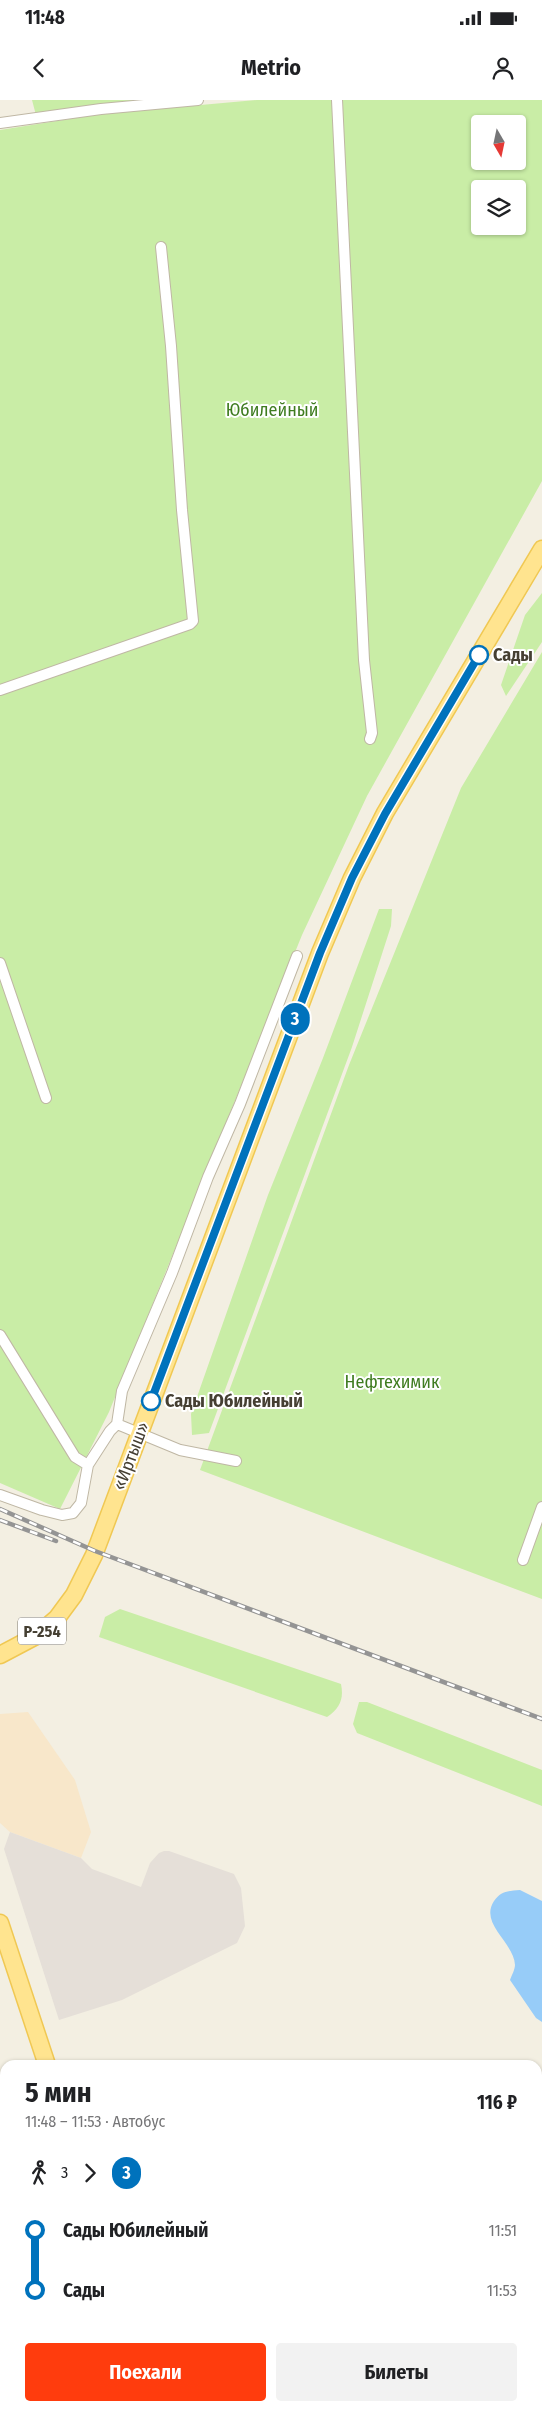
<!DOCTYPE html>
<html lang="ru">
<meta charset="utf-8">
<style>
:root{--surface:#fff;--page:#f2f2f2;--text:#202124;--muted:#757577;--accent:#ff3c0d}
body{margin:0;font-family:"Fira Sans Condensed",sans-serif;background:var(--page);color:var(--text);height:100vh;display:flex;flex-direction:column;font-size:19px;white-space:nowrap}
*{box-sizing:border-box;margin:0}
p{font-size:16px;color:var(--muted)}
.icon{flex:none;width:28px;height:28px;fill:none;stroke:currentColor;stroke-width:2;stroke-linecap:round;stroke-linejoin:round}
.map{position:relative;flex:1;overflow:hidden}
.details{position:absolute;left:0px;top:1960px;width:542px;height:351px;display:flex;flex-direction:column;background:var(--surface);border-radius:15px 15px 0 0;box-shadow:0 1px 4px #0004}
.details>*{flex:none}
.badge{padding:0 10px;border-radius:16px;font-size:18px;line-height:32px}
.needle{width:32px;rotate:171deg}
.tools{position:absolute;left:471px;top:15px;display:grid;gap:10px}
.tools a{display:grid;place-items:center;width:55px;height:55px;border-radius:5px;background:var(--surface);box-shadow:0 1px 4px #0004;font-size:25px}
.map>.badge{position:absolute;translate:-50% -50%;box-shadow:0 0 0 2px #fff}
.legs{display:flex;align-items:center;gap:8px;height:55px;padding:0 25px;font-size:16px}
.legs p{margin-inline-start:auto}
.overview{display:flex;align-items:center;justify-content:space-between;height:85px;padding:0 25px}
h1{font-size:28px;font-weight:700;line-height:38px}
.button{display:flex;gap:10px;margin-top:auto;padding:10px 25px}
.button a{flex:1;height:58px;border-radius:5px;background:var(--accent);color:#fff;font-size:20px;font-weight:700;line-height:58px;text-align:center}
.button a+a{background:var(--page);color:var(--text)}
ul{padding:0 25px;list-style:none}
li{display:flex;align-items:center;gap:18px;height:60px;font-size:19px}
li i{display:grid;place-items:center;width:8px;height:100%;margin:0 6px;background:currentColor}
li i::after{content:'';width:12px;height:12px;margin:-6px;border:4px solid;border-radius:50%;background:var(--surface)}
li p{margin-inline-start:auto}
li:first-child i{background:linear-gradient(#0000 50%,currentColor 0)}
li:last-child i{background:linear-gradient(currentColor 50%,#0000 0)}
.status{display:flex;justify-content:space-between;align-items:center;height:35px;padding:0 25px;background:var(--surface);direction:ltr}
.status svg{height:14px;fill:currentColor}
header{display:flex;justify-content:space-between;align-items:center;height:65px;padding:0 25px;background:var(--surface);font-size:22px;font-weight:700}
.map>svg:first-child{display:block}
</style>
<div class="status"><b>11:48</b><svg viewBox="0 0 49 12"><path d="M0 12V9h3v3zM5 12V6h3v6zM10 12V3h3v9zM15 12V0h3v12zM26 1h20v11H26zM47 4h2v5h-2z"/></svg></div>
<header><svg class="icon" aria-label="back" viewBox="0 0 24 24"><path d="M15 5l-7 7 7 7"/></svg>Metrio<svg class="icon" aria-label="person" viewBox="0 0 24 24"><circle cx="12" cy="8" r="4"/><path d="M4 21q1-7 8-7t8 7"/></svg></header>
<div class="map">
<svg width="542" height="2311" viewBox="0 0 542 2311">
<rect width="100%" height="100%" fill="#f3efe2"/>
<path fill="#f8e7ca" d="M 28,1612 L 75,1680 L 91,1732 L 81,1758 L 10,1732 L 0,1723 L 0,1614 Z"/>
<path fill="#e5dfd8" d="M 10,1732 L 81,1758 L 92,1769 L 141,1787 L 150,1763 L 159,1753 L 164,1751 L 169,1751 L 234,1774 L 241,1788 L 245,1826 L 237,1843 L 122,1900 L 59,1920 L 4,1749 Z"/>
<path fill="#c9eda6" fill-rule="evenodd" d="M 32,0 L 198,0 L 37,19 Z
M 257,0 L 542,0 L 542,381 L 367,696 L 302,835 L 109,1312 L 60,1409 L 0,1383 L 0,30 L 101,14 ZM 480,24 L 518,24 L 518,61 L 480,61 ZM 480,89 L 518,89 L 518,126 L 480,126 Z
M 542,493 L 542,542 L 506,596 L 501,585 L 525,515 Z
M 542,552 L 542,1499 L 200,1370 L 349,965 L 461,688 Z
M 379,809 L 392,809 L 391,826 L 352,947 L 209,1333 L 192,1335 L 191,1314 L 268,1095 L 323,958 Z
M 120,1509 L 341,1584 C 344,1599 340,1608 327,1617 L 99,1537 L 105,1517 Z
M 359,1602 L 367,1602 L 542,1670 L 542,1706 L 357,1633 L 353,1624 Z
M 0,2024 L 5,2027 L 5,2103 L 0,2106 Z
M 5,2123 L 5,2306 L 153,2306 L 154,2311 L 0,2311 L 0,2125 Z
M 184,2306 L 206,2306 L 208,2311 L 186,2311 Z"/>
<path fill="#97ccf8" d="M 520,1790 L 542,1801 L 542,1922 L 536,1918 L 510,1880 C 512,1875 515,1869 515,1865 C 514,1842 479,1824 494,1801 C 501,1791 508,1791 520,1790 Z"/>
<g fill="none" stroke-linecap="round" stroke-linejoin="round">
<g stroke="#bfb7a4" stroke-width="12">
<path id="minor" d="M 337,0 L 364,560 L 372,633 L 370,639
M 0,23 L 101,9 L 198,0
M 0,590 L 190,524 L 193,521 L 182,410 L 171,246 L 161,147
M 0,863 L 46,998
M 0,1235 L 75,1357 L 88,1365
M 117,1324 L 180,1350 L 236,1361
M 0,1395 L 42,1410 L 62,1415 L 73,1413 L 81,1403 L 88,1365 L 110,1331 L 117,1324 L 122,1291 L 172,1173 L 208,1077 L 240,1004 L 297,856
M 523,1460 L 542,1407
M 0,2000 L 5,1997"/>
</g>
<g stroke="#f0c853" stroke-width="19">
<path id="primary" d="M 0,1555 L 36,1536 L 57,1518 L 74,1495 L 94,1455 L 320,853 L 352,778 L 385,713 L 542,449
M 0,1823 L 47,1965
M 162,2306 L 163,2311"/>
</g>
<use href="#minor" stroke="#fff" stroke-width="10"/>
<use href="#primary" stroke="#ffe48f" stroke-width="16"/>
<g stroke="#949494" stroke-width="4.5">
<path id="rail" d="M 0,1409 L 95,1451 L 542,1619
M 0,1420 L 56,1441"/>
</g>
<use href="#rail" stroke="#fff" stroke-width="2.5" stroke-dasharray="8" stroke-linecap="butt"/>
</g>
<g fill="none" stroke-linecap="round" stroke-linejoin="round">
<g stroke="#fff" stroke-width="11">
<path id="line-1" d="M 151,1301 L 320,853 L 352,778 L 385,714 L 479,555"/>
</g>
<use href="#line-1" stroke="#0072bc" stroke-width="8"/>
</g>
<g fill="#fff" stroke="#0072bc" stroke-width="2.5">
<circle cx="479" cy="555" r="9"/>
<circle cx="151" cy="1301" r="9"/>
</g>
<g text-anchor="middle" stroke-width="4" stroke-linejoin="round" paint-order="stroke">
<rect fill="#fff" stroke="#7d7970" stroke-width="1" x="18" y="1517.5" width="48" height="27" rx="4"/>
<g font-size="16" font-weight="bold" fill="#453f32">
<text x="42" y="1537">Р-254</text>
</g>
<g font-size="18" fill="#3f7c20" stroke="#fff">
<text x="272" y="316">Юбилейный</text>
<text x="392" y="1288">Нефтехимик</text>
</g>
<g font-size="18" font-weight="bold" fill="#453f32" stroke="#fff" text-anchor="start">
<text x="493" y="561">Сады</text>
<text x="165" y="1307">Сады Юбилейный</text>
</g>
<g font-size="18" fill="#453f32" stroke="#fff">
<text transform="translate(131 1356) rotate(-69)" y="6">«Иртыш»</text>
</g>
</g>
</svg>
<div class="tools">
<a><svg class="needle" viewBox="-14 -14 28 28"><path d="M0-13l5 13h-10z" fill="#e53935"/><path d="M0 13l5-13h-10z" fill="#757577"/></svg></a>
<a><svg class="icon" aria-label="layers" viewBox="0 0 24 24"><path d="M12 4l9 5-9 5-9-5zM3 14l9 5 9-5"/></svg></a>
</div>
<b class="badge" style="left:295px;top:919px;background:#0072bc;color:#fff">3</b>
<section class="details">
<div class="overview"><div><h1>5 мин</h1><p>11:48 – 11:53 · Автобус</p></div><b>116 ₽</b></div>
<div class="legs"><svg class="icon" aria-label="walk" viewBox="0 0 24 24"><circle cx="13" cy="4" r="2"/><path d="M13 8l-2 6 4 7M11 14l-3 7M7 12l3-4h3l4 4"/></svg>3<svg class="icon" aria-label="forward" viewBox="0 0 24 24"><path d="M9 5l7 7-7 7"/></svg><b class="badge" style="background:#0072bc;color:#fff">3</b></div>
<ul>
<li><i style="color:#0072bc"></i><b>Сады Юбилейный</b><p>11:51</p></li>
<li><i style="color:#0072bc"></i><b>Сады</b><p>11:53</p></li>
</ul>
<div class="button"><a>Поехали</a><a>Билеты</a></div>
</section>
</div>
